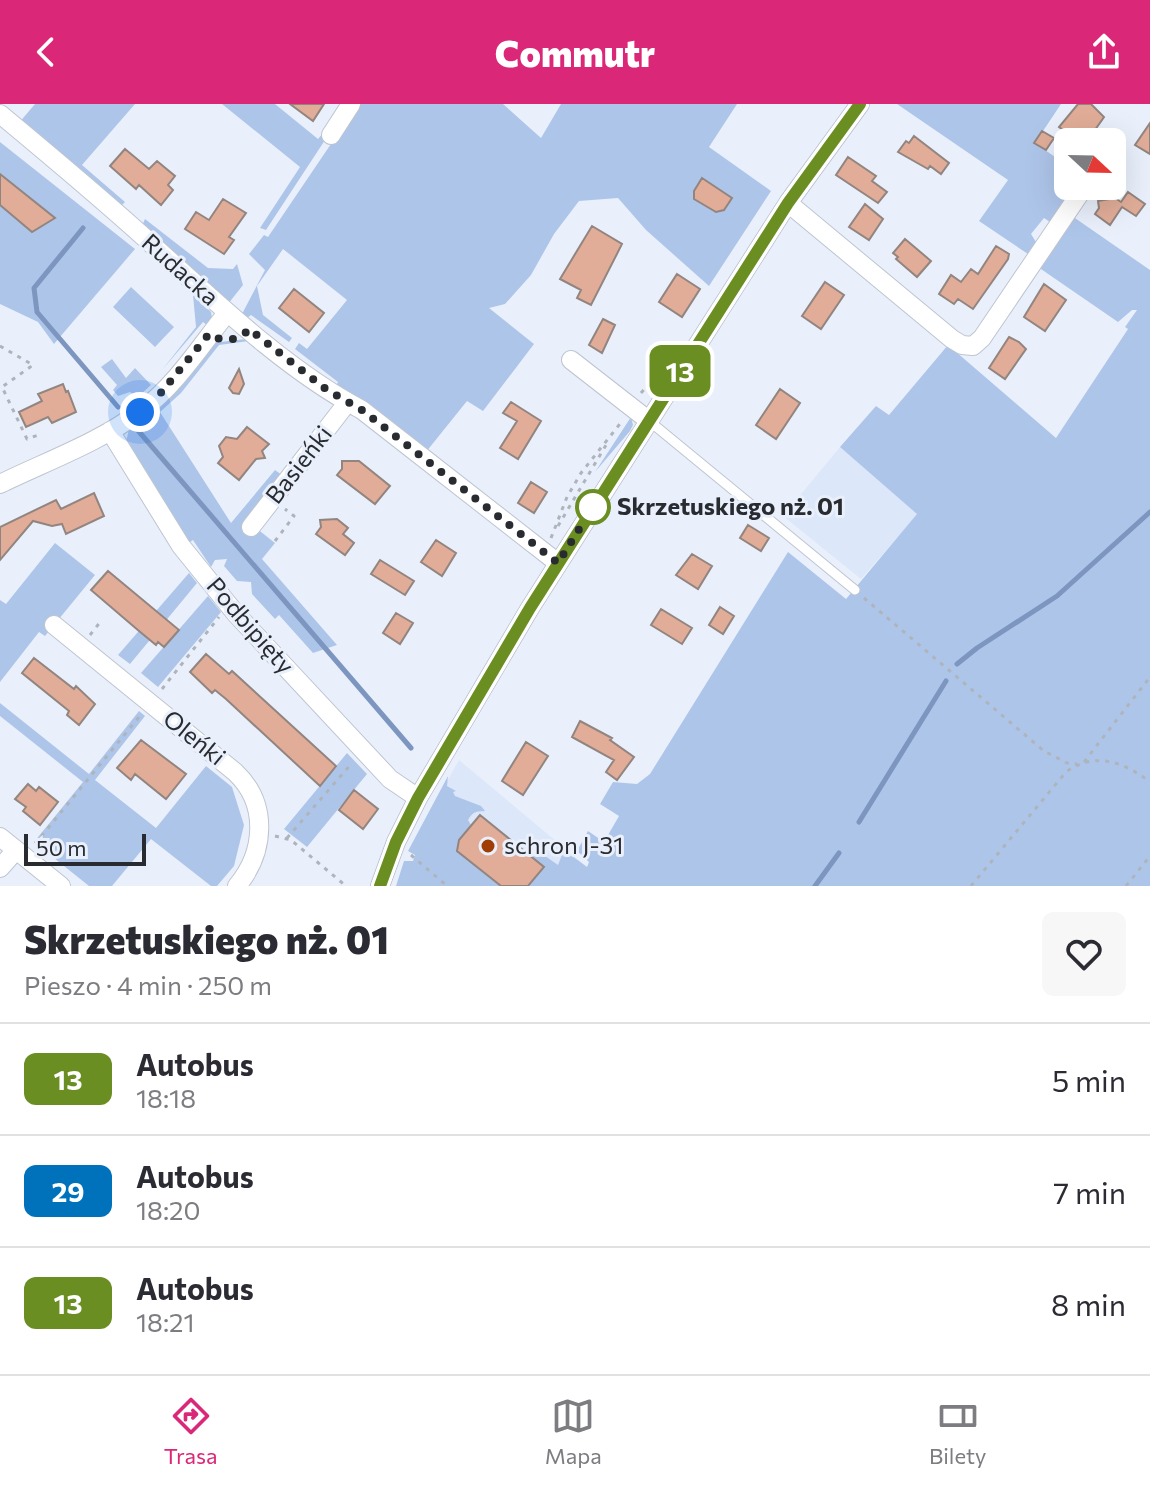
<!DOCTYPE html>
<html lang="pl">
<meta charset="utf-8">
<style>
:root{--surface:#fff;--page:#f7f7f7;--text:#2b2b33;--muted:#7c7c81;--line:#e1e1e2;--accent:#db2777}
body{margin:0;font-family:Commissioner,sans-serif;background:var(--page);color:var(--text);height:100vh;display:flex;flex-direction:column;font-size:30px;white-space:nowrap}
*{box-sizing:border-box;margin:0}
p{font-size:26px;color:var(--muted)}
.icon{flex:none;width:44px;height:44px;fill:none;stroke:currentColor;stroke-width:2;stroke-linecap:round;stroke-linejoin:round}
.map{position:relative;height:782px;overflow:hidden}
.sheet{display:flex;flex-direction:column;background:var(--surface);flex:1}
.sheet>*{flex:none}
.badge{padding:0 16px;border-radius:12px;font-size:28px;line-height:52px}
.needle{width:52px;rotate:112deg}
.buttons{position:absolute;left:1054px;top:24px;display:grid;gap:16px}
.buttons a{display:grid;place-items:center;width:72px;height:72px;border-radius:12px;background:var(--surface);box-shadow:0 8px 32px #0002;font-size:40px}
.scale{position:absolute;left:24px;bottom:20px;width:122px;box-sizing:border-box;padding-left:8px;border:4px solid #282b2f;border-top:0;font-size:22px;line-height:28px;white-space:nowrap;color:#282b2f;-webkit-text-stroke:6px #e9f0fb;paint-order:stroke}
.you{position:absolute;width:40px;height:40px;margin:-20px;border:6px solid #fff;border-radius:50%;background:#1a73e8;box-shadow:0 0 0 12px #1a73e833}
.map>.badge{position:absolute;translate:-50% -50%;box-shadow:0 0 0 4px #fff}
.round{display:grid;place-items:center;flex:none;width:84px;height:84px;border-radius:12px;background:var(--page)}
.overview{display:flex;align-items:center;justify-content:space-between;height:136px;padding:0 24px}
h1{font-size:38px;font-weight:800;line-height:60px}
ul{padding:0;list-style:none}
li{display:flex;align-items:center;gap:24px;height:112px;padding:0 24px;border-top:2px solid var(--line)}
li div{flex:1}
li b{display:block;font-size:30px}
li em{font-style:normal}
li .badge{min-width:88px;font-weight:700;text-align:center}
header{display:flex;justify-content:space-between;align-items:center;height:104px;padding:0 24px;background:var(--accent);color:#fff;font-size:36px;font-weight:800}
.tabs{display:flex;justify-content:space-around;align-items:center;height:112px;border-top:2px solid var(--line);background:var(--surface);font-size:22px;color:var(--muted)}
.tabs a{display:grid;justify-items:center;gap:4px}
.tabs .selected{color:var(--accent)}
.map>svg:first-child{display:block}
</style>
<header><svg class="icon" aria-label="back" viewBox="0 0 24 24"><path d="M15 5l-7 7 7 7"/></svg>Commutr<svg class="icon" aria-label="share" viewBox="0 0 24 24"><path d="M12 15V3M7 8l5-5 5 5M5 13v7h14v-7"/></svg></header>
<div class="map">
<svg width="1150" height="782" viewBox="0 0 1150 782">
<rect width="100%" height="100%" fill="#e9f0fb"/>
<path fill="#dce7f9" d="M 840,343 L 918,410 L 861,475 L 783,412 Z
M 459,656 L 598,772 L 591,782 L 458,782 L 411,742 Z"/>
<path fill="#aec5ea" d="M 35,0 L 135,0 L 82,61 L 125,98 L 118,105 L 18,20 Z
M 222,0 L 275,0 L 318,35 L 324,28 L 327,33 L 266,126 L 260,124 L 300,63 Z
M 358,0 L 503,0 L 541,34 L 561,0 L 737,0 L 709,43 L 771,87 L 709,182 L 646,126 L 618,94 L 579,97 L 554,130 L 531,171 L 505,200 L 489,204 L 534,240 L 483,307 L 467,297 L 426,348 L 336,282 L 338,278 L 295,245 L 299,239 L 307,245 L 347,196 L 283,145 L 257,182 L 263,211 L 292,234 L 289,238 L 251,211 L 247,214 L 242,210 L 265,166 L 249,150 L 264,131 L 268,133 Z
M 897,0 L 1061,0 L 1035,39 L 1068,62 L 1063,70 L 1071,87 L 1050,118 L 1044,114 L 1031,130 L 1036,138 L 1028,150 L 979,117 L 1008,76 Z
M 0,38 L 135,145 L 54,240 L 38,218 L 0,200 Z
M 1072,112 L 1150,166 L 1150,782 L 528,782 L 543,763 L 532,754 L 538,747 L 558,761 L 564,746 L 587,763 L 589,758 L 577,747 L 588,727 L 604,738 L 619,712 L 600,700 L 613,678 L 637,680 L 650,670 L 788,448 L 846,495 L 917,410 L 840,343 L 876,302 L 889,311 L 948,241 L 1056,334 L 1128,225 L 1125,223 L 1137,206 L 1132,206 L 1118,218 L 1038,163 Z
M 145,115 L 208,164 L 233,165 L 237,160 L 243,181 L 228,200 L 141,124 Z
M 131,183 L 174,223 L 155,243 L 113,203 Z
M 193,191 L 211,208 L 212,214 L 207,221 L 203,218 L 162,266 L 196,223 Z
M 246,235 L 249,237 L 219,241 L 181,289 L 160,308 L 231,419 L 275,366 L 282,371 L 241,422 L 247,426 L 256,424 L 275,439 L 262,455 L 337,541 L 313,549 L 279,511 L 275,515 L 252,490 L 251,478 L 237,477 L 224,462 L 227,455 L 215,456 L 211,463 L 193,436 L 187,440 L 126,338 L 129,325 L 212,239 Z
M 112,255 L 126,274 L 135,264 L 151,281 L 138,293 L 130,288 L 118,292 L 113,286 L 117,281 L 101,263 Z
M 631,313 L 633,321 L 630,327 L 595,368 Z
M 55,439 L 95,471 L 45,532 L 39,528 L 0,578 L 0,496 L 6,500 Z
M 189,469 L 197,479 L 130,560 L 118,551 Z
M 208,492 L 221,508 L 158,583 L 141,569 Z
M 0,599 L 89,670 L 139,607 L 145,612 L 95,676 L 156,724 L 206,662 L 232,683 L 244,721 L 234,762 L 217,782 L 211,782 L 151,735 L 112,782 L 89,782 L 34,738 L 83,678 L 0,612 Z
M 347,649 L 367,670 L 307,743 L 284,725 Z
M 448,672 L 447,682 L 456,687 L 453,688 L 455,692 L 481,702 L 485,707 C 477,708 474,706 468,716 L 471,721 L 459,736 L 457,747 L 501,782 L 396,782 L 404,757 L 413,757 L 415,751 L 408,747 Z"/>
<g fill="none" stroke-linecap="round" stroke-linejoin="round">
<path stroke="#7d96c0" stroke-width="5" d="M 83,124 L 34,184 L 37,208 L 118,303
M 135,323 L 411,644
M 957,560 L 977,544 L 1057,492 L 1150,408
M 859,718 L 946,577
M 815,782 L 839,749"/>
</g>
<path fill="#e1ad98" stroke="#928580" stroke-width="2" d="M 290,0 L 324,0 L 313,17 Z
M 1078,0 L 1091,0 L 1104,13 L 1090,33 L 1076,25 L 1072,32 L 1059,23 Z
M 1150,19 L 1150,50 L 1135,41 Z
M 1042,27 L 1054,34 L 1046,46 L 1034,39 Z
M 914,32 L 949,59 L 941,70 L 930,62 L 928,65 L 898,48 L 906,37 L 909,39 Z
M 125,45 L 149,65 L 157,57 L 175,72 L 168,81 L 173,86 L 161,101 L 139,81 L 136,85 L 110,62 Z
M 848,53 L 876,72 L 872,77 L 887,88 L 878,99 L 836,71 Z
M 0,70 L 55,114 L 32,128 L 0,101 Z
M 702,74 L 732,94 L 724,106 L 716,108 L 694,95 L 694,87 Z
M 1128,88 L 1145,100 L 1136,112 L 1122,103 L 1110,121 L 1095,110 L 1099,104 L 1098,97 L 1115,94 L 1121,98 Z
M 223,95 L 246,109 L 229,133 L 234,136 L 224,150 L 185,125 L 196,108 L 209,116 Z
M 865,100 L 883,115 L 869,136 L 849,123 Z
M 592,122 L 622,140 L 591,201 L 577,194 L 581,186 L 560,175 Z
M 905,135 L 931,157 L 917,173 L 896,155 L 898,153 L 893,149 Z
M 996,142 L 1009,150 L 1008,155 L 973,205 L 958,195 L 954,200 L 939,190 L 951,171 L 961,178 L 971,165 L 978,170 Z
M 677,170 L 700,185 L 682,213 L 659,198 Z
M 825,178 L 844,191 L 821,225 L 802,212 Z
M 1044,180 L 1066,196 L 1045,227 L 1024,213 Z
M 294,185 L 324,209 L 309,228 L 279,204 Z
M 603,215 L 615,221 L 602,249 L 589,241 Z
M 1009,233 L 1019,238 L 1026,245 L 1005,275 L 989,264 Z
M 239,265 L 244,280 L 239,290 L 233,289 L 229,284 Z
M 63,280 L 66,288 L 68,287 L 76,308 L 52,319 L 48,313 L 26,323 L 19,308 L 42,297 L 38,290 Z
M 780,285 L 800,299 L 776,335 L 756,321 Z
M 511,298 L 541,317 L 518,355 L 500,344 L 517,317 L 503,309 Z
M 247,323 L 269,340 L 262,347 L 265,354 L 256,355 L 239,376 L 218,359 L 223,353 L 219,342 L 226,333 L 237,335 Z
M 342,357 L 359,357 L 390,382 L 375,400 L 337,371 L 342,365 Z
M 531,378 L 547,388 L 534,409 L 518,399 Z
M 94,389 L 104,412 L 66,430 L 62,420 L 52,422 L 33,417 L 0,456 L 0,423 L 56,396 L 61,405 Z
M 337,415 L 348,424 L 343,430 L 354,439 L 345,451 L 316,430 L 321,423 L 320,416 Z
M 748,421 L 769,434 L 761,447 L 740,434 Z
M 436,436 L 456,449 L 442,472 L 421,458 Z
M 692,450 L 712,462 L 698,485 L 676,471 Z
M 380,456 L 414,477 L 405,491 L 371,470 Z
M 108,467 L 179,526 L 164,543 L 158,538 L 156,541 L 139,527 L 91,486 Z
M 720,503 L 734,512 L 723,530 L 709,521 Z
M 661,505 L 692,524 L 682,540 L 651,521 Z
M 396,509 L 413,519 L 400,540 L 383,529 Z
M 206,550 L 229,570 L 232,567 L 336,662 L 320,682 L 226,595 L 215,586 L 212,589 L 190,568 Z
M 34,554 L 74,585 L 76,582 L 95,600 L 79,621 L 67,611 L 69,607 L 22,569 Z
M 580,617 L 612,634 L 610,636 L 634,653 L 617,676 L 606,668 L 614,656 L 572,633 Z
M 141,636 L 186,670 L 166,695 L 135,670 L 131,676 L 117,664 Z
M 526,638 L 548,652 L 523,691 L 502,677 Z
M 28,680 L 36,687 L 39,683 L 58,698 L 40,721 L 23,707 L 26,703 L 15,695 Z
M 354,686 L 378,705 L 363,725 L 339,706 Z
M 480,711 L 544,763 L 528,782 L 501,782 L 457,747 L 459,736 Z"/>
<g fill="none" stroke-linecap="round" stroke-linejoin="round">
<g stroke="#bec5d0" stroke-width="11">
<path id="lane" d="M 648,316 L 855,486"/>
</g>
<g stroke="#bec5d0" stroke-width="20">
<path id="street" d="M 0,10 C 53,54 106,98 157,145 C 219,201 288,267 362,306 L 558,459
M 331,31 L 351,0
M 788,99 L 952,235 L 962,241 L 973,242 L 982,234 L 1085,82
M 571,256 L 648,316
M 110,327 L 181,442 L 236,510 L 390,675 L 418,694
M 0,380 C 47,357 101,338 142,306 C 176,281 201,241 227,209
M 251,423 L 347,299
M 54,521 L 235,668 C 269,700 265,748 237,782
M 0,733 L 61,782
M 0,764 L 16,746
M 380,782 L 396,738 L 418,694 L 530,504 L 788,99 L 860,0"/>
</g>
<path stroke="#aeb4bc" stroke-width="3" stroke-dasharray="4 6" stroke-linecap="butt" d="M 0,242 L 33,261 L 2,283 L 27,335 L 41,330
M 641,289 L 654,274
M 558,422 L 609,336
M 551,434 L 567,393 L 581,369 L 623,316
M 275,437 L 294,412 L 285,405
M 864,494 L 1044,647 L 1067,659 L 1077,660
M 90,531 L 101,517
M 162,585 L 219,513
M 1084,658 L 1150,573
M 275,732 L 291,736 L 346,782
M 287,734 L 352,659
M 35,740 L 139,613
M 411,751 L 447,782
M 971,782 L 1066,668 C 1095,647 1124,658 1150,678
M 1126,782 L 1150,752"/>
<use href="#lane" stroke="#fff" stroke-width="9"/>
<use href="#street" stroke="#fff" stroke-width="18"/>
</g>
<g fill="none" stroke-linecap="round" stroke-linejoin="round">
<g stroke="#fff" stroke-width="18">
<path id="line" d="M 380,782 L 396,738 L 418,694 L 530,504 L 788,99 L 860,0"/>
</g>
<use href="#line" stroke="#6b8e23" stroke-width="12"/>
<path stroke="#282b2f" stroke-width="8" stroke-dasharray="0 14.4" d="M 140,308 L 155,296 L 209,230 C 221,239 240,237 249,225 L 327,286 L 362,306 L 558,459 L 593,403"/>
</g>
<circle fill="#fff" stroke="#6b8e23" stroke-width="4" cx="593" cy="403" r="16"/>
<circle fill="#a03c05" stroke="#e9f0fb" stroke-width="3" cx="488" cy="742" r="8"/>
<g text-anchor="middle" stroke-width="6" stroke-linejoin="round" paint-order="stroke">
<g font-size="24" fill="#282b2f" stroke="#e9f0fb">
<text transform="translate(180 166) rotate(42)" y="8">Rudacka</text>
<text transform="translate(299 361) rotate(-52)" y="8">Basieńki</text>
<text transform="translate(250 522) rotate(49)" y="8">Podbipięty</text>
<text transform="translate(194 634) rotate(39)" y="8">Oleńki</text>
</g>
<g font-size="24" font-weight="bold" fill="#282b2f" stroke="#e9f0fb" text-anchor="start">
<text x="617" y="411">Skrzetuskiego nż. 01</text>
</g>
<g font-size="24" fill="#282b2f" stroke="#e9f0fb" text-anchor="start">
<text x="504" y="750">schron J-31</text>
</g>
</g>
</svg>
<div class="buttons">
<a><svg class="needle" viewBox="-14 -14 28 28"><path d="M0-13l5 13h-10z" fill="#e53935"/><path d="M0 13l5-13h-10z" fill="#7c7c81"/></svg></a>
</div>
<div class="scale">50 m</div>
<div class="you" style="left:140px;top:308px"></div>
<b class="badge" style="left:680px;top:267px;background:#6b8e23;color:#fff">13</b>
</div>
<section class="sheet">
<div class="overview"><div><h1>Skrzetuskiego nż. 01</h1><p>Pieszo · 4 min · 250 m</p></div><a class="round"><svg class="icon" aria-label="heart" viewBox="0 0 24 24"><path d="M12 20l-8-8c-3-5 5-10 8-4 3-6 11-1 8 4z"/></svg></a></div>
<ul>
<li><span class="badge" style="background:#6b8e23;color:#fff">13</span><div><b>Autobus</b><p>18:18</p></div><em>5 min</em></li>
<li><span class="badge" style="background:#0072bc;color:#fff">29</span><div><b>Autobus</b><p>18:20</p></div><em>7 min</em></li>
<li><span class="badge" style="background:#6b8e23;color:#fff">13</span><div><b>Autobus</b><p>18:21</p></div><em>8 min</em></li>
</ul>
</section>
<nav class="tabs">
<a class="selected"><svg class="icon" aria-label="directions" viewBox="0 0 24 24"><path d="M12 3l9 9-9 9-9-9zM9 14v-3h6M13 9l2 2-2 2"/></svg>Trasa</a>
<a><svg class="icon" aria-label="map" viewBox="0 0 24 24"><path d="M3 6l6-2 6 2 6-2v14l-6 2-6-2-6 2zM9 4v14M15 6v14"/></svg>Mapa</a>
<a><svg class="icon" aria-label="tickets" viewBox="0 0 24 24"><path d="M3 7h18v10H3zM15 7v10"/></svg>Bilety</a>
</nav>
